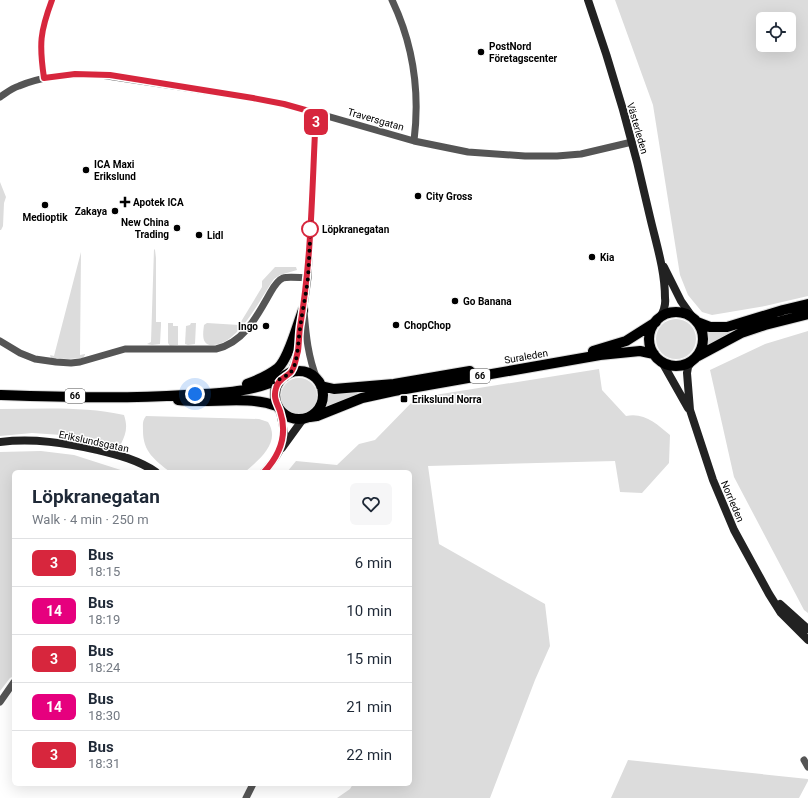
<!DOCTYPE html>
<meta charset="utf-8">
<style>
:root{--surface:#fff;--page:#f6f6f7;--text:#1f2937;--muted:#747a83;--line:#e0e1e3}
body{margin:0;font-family:Roboto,sans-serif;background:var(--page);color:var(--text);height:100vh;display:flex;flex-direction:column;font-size:15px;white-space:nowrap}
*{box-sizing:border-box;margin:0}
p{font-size:13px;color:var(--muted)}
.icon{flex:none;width:22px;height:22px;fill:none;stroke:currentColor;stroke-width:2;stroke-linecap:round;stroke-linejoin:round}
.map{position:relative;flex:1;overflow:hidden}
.side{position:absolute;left:12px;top:470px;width:400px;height:316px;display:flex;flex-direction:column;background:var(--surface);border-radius:6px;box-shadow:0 4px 16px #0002}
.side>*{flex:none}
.badge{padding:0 8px;border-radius:6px;font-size:14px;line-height:26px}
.buttons{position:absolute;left:756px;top:12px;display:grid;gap:8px}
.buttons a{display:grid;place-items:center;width:40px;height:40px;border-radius:6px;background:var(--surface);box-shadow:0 4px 16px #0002;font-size:20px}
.you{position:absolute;width:20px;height:20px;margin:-10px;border:3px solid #fff;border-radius:50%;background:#1a73e8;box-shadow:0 0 0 6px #1a73e833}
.map>.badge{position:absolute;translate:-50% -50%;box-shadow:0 0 0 2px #fff}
.round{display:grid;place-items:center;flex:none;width:42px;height:42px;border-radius:6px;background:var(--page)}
.overview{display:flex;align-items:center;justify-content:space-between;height:68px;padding:0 20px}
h1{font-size:19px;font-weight:700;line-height:30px}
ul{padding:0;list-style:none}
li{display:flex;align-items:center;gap:12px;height:48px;padding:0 20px;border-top:1px solid var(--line)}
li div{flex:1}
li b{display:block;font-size:15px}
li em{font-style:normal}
li .badge{min-width:44px;font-weight:700;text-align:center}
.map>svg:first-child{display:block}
</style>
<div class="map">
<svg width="808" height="798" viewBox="0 0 808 798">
<rect width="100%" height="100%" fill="#fff"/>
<path fill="#dcdcdc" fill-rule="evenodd" d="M 615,0 L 808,0 L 808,296 L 765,306 L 712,315 L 702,312 L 688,295 L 680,275 L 653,105 ZM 763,19 L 789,19 L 789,45 L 763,45 Z
M 0,143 L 0,182 L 6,197 L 4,203 L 3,226 L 1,230 L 0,230 Z
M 154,249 L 155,250 L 156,258 L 156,322 L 161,322 L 161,325 L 160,344 L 152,345 L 147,344 L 151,342 Z
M 81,252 L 80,355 L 85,354 L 85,355 L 83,358 L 68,359 L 51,358 L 50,355 L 54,356 Z
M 275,267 L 296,267 L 297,270 L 280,275 L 274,279 C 261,297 238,346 212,345 C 201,345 203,333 204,325 L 207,323 L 239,325 L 262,287 L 262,281 Z
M656 339a20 20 0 1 1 40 0a20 20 0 1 1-40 0Z
M 168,323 L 173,323 L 173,326 L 178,326 L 178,345 L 170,346 L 168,343 Z
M 191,323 L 196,323 L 195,344 L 188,345 L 185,344 L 186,326 L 190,325 Z
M 706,331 L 719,332 L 731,331 L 731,332 L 707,346 L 707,339 Z
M 808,331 L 808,613 L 804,610 L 734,477 L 710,370 L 765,344 Z
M 599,369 L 602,390 L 626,416 C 644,412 657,424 670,435 L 669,463 L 642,493 L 620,492 L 615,461 L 428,466 L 439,544 L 545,604 L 550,646 L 535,680 L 490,798 L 337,798 L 350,789 L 353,784 L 410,784 L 410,472 L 287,472 L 296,461 L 337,465 L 359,444 L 375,440 L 416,398 Z
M281 396a18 18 0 1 1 36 0a18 18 0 1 1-36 0Z
M 357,392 L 357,395 L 324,410 L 327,402 L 327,393 L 333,394 Z
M 0,409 C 41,409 84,406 124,415 C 128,427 126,434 121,444 L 114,447 L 62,435 L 32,433 L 0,436 Z
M 146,416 L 259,419 L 268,422 C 281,442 260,459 245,472 L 170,472 C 155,460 143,452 143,431 C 143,425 142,421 146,416 Z
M 41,451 L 74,455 L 127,472 L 14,472 L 14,676 L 10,678 L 0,691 L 0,452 Z
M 628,760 L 808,779 L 808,781 L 799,798 L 611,798 Z"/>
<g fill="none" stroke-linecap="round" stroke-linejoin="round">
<g stroke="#dbdbdb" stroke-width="12">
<path id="primary" d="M649 339a27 27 0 1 1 54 0a27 27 0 1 1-54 0Z
M 697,322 L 710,327 L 727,327 L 783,310 L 808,304
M 593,351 L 626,341 L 656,322
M 698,356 L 741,333 L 765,325 L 808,314
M275 395a24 24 0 1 1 48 0a24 24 0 1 1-48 0Z
M 247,384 C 258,380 269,375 278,368 C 289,358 297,325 303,310
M 321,386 L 334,389 L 394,384 L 470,371
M 0,395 C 62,397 123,399 185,395 C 220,393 254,393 285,376
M 178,400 C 210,404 246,395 277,406
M 310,417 L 317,416 L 362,398 L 394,391 L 600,355 L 640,351 L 654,354"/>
</g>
<path stroke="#555" stroke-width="7" d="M 392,0 C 413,44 420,93 414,141
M 44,78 C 39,44 40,33 52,0
M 0,97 C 6,93 12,88 19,86 C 42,76 69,74 94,74 L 253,98 L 285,104 L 414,141 L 468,152 L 525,156 L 557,156 L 581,154 L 632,142
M 304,311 C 306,335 308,357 317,379
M 303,314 L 308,278 L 316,113
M 0,341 L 20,353 L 35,359 L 56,362 L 71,363 L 80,362 L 125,349 L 216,349 C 243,343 256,318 269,295 C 272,290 276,281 283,278 C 289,276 301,278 308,278
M 290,373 C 297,359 298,344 300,328
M 0,702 L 14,682
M 804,760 L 808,767
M 246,798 L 253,784"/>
<path stroke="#222" stroke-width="8" d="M 588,0 C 613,71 634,144 650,217 C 656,243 665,270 665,298 C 666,305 664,311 660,318
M 664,267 L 681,301 L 693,318
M 692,361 L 688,367 L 687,373 L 690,410 L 713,480 L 734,530 L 769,594 L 781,613 L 808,640
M 662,362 L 688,408
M 0,442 C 34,438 65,443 98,450 C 119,455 138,460 156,472
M 282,448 L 303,419
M 264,472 C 273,462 285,447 284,433 C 283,425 281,418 280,411
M 780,604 L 808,629"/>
<use href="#primary" stroke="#000" stroke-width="10"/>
</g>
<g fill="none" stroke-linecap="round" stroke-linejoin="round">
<g stroke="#fff" stroke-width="9">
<path id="line" d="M 52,0 C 40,32 39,44 44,78 L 75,74 L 110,75 L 253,98 L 284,104 L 316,113 C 312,184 312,256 300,327 C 299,335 299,343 298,351 C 296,357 295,369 290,373 C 284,378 278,380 276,388 C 273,398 277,403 280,411 C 288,435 280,455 264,472"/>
</g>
<use href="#line" stroke="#d7263d" stroke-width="6"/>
<path stroke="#000" stroke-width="4" stroke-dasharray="0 7.2" d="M 195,394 C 221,394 268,390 290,373 C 298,366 298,340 300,329 C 302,312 306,295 308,278 C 309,259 310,241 311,222 L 310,229"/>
</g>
<g fill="#000" stroke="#fff" stroke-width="1.5">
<circle cx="481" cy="52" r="4"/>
<circle cx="86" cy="170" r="4"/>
<circle cx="418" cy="196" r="4"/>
<path d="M123 196h4v4h4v4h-4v4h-4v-4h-4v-4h4z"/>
<circle cx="45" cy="205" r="4"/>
<circle cx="115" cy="211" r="4"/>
<circle cx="177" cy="228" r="4"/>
<circle cx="199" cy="235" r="4"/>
<circle cx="592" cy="257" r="4"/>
<circle cx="455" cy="301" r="4"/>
<circle cx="396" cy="325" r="4"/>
<circle cx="266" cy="326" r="4"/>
<rect x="400" y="395" width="8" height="8" rx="2"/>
</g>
<circle fill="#fff" stroke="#d7263d" stroke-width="2" cx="310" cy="229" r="8"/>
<g text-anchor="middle" stroke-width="3" stroke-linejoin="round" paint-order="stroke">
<g fill="#fff" stroke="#4c4c4c" stroke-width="1">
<rect x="470" y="369" width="20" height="14" rx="3"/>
<rect x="65" y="389" width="20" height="14" rx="3"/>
</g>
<g font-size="9" font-weight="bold" fill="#000">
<text x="480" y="379">66</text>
<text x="75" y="399">66</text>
</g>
<g font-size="10" font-weight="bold" fill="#000" stroke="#fff" text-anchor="start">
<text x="489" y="50">PostNord<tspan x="489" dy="12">Företagscenter</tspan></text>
<text x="94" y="168">ICA Maxi<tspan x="94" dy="12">Erikslund</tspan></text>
<text x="426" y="200">City Gross</text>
<text x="133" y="206">Apotek ICA</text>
<text x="107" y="215" text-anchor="end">Zakaya</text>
<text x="45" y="221" text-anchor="middle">Medioptik</text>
<text x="169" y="226" text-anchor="end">New China<tspan x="169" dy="12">Trading</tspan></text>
<text x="207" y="239">Lidl</text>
<text x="600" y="261">Kia</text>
<text x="463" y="305">Go Banana</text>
<text x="404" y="329">ChopChop</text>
<text x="258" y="330" text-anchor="end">Ingo</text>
<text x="412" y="403">Erikslund Norra</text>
</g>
<g font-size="10" fill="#000" stroke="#fff">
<text transform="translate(376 119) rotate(16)" y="4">Traversgatan</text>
<text transform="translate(638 128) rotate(74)" y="4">Västerleden</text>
<text transform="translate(526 356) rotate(-10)" y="4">Suraleden</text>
<text transform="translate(94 441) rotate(12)" y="4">Erikslundsgatan</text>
<text transform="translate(733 501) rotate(67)" y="4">Norrleden</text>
</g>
<g font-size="10" font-weight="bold" fill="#000" stroke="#fff" text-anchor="start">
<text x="322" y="233">Löpkranegatan</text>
</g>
</g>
</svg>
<div class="buttons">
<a><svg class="icon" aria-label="locate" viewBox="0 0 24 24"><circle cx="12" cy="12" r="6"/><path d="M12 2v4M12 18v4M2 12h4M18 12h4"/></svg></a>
</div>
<div class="you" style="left:195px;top:394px"></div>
<b class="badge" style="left:316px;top:122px;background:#d7263d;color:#fff">3</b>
<section class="side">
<div class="overview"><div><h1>Löpkranegatan</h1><p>Walk · 4 min · 250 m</p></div><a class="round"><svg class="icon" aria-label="heart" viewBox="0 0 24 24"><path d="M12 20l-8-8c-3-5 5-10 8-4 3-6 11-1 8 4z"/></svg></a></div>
<ul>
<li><span class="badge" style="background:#d7263d;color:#fff">3</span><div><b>Bus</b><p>18:15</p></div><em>6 min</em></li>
<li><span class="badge" style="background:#e6007e;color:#fff">14</span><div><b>Bus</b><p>18:19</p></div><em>10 min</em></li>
<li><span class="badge" style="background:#d7263d;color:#fff">3</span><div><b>Bus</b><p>18:24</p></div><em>15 min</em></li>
<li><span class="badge" style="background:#e6007e;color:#fff">14</span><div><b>Bus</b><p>18:30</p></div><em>21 min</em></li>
<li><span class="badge" style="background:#d7263d;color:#fff">3</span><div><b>Bus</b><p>18:31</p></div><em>22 min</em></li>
</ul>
</section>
</div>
